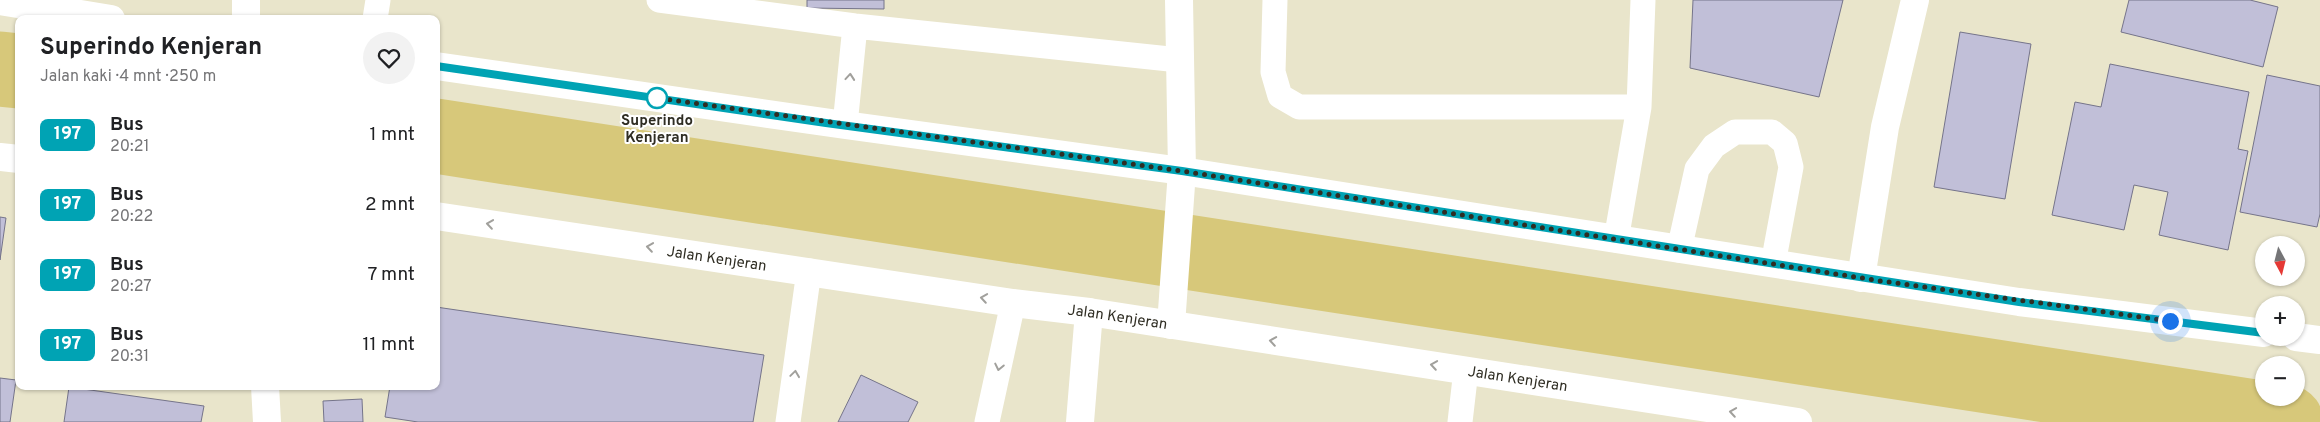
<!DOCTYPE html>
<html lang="id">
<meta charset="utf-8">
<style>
:root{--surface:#fff;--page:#f2f2f2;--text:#202124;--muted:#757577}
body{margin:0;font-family:Overpass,sans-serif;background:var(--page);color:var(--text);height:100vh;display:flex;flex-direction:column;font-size:19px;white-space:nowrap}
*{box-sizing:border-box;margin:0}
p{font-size:16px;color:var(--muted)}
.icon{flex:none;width:28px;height:28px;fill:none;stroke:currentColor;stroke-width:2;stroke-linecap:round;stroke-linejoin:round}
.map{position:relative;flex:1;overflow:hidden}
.side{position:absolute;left:15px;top:15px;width:425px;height:375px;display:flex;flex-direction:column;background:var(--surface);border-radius:10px;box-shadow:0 1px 4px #0004}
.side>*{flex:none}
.badge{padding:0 10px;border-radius:8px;font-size:18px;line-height:32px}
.needle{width:32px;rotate:173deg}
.tools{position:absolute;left:2255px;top:236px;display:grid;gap:10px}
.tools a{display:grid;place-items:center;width:50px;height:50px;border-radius:50%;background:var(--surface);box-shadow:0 1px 4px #0004;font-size:25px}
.you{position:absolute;width:25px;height:25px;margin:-12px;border:4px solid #fff;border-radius:50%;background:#1a73e8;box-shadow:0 0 0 8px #1a73e833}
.map>.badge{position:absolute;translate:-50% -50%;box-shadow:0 0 0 2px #fff}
.round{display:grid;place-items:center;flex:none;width:52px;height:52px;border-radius:26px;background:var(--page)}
.overview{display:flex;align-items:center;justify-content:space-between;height:85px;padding:0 25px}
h1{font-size:24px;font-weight:700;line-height:38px}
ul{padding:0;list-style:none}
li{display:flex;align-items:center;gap:15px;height:70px;padding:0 25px}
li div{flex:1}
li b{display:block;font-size:19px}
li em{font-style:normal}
li .badge{min-width:55px;font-weight:700;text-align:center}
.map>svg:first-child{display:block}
</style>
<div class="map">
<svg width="2320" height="422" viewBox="0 0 2320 422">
<rect width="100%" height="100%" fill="#e9e5cb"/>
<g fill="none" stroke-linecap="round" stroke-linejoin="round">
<path stroke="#d7c87a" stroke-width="75" d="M 0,69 L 19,71
M 436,136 L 2286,422"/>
</g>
<path fill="#c1bfd8" stroke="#75748a" d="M 807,0 L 884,0 L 884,9 L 807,8 Z
M 1693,0 L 1843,0 L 1819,97 L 1690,68 Z
M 2129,0 L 2250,0 L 2278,7 L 2263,67 L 2121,32 Z
M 1960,32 L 2031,44 L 2005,199 L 1934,187 Z
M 2110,64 L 2249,92 L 2238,149 L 2248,151 L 2228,250 L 2159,235 L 2168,192 L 2134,185 L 2124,230 L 2052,215 L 2075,102 L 2101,107 Z
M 2267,75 L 2320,86 L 2320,214 L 2317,227 L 2240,212 Z
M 0,217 L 6,218 L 0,260 Z
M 436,307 L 764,355 L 753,422 L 418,422 L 385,417 L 390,386 L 436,386 Z
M 861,375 L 918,402 L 908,422 L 838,422 Z
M 0,378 L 16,380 L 10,422 L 0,422 Z
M 69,387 L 204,406 L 201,422 L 64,422 Z
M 362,399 L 363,422 L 324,422 L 323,401 Z"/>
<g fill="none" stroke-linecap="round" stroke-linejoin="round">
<path stroke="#fff" stroke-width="25" d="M 659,0 L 855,26 L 1179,60
M 1275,0 L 1273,72 L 1280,96 L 1299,107 L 1639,107
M 375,19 L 378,0
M 845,125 L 855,26
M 1616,240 L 1639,107 L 1643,0
M 1679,250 L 1697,169 L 1714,146 L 1735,132 L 1772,132 L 1785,143 L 1791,167 L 1773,264
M 788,422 L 809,271
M 987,422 L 1013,303
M 1460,422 L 1466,370"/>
<path stroke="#fff" stroke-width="28" d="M 246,0 L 246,19
M 1179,0 L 1182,171
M 1861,278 L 1885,127 L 1915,0
M 1080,422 L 1089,312"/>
<path stroke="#fff" stroke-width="28" d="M 265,386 L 267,422"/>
<g stroke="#fff" stroke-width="28">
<path d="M 0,1 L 111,19"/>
<path d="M 436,66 L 845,125 L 1182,171 L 2019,302 L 2264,333"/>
<path d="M 0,157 L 19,159"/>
<path id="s1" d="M 436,216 L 1013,303 L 1089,312 L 1798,422"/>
<path d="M 1171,325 L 1182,171"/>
<path d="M 2296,337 L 2320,340"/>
</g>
</g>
<defs><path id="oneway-chevron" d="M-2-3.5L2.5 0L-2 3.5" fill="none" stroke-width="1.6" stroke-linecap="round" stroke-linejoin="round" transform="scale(1.25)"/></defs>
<g stroke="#a1a09c">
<use href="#oneway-chevron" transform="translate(850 77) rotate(-85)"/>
<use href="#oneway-chevron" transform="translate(490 224) rotate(-172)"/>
<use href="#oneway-chevron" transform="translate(650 247) rotate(-172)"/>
<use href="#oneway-chevron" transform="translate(984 298) rotate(-171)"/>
<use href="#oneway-chevron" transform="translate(1273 341) rotate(-171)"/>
<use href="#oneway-chevron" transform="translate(1434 365) rotate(-171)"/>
<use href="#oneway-chevron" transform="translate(999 367) rotate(102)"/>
<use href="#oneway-chevron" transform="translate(795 374) rotate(-82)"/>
<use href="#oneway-chevron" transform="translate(1733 412) rotate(-171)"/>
</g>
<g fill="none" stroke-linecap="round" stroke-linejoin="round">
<g stroke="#fff" stroke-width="11">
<path id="line" d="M 436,66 L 826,123 L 1182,171 L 2019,302 L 2264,333"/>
</g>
<use href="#line" stroke="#00a3b4" stroke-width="8"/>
<path stroke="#2f2d23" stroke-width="5" stroke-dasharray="0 9" d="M 657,98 L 650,97 L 1182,171 L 1881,281 L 2170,321"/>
</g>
<circle fill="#fff" stroke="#00a3b4" stroke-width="2.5" cx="657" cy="98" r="10"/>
<g text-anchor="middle" stroke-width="4" stroke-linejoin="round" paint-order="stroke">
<g font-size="15" font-weight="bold" fill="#2f2d23" stroke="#fff">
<text x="657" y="125">Superindo<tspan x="657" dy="17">Kenjeran</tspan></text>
</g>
<g font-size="15" fill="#2f2d23" stroke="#fff">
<text dy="5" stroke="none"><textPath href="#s1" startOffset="284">Jalan Kenjeran</textPath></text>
<text dy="5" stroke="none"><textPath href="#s1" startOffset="689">Jalan Kenjeran</textPath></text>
<text dy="5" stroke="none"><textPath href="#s1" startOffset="1094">Jalan Kenjeran</textPath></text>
</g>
</g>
</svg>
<div class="tools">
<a><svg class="needle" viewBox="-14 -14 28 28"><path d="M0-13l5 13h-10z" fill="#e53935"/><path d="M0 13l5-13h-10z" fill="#757577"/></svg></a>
<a>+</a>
<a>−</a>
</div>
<div class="you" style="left:2170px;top:321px"></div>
<section class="side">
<div class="overview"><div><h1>Superindo Kenjeran</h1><p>Jalan kaki · 4 mnt · 250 m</p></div><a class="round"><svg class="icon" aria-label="heart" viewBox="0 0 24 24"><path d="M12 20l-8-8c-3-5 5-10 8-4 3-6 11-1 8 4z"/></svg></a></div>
<ul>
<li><span class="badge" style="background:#00a3b4;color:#fff">197</span><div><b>Bus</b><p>20:21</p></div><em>1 mnt</em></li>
<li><span class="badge" style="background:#00a3b4;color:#fff">197</span><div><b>Bus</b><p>20:22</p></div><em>2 mnt</em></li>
<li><span class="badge" style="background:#00a3b4;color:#fff">197</span><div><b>Bus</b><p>20:27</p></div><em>7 mnt</em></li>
<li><span class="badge" style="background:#00a3b4;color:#fff">197</span><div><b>Bus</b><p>20:31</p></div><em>11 mnt</em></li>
</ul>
</section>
</div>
